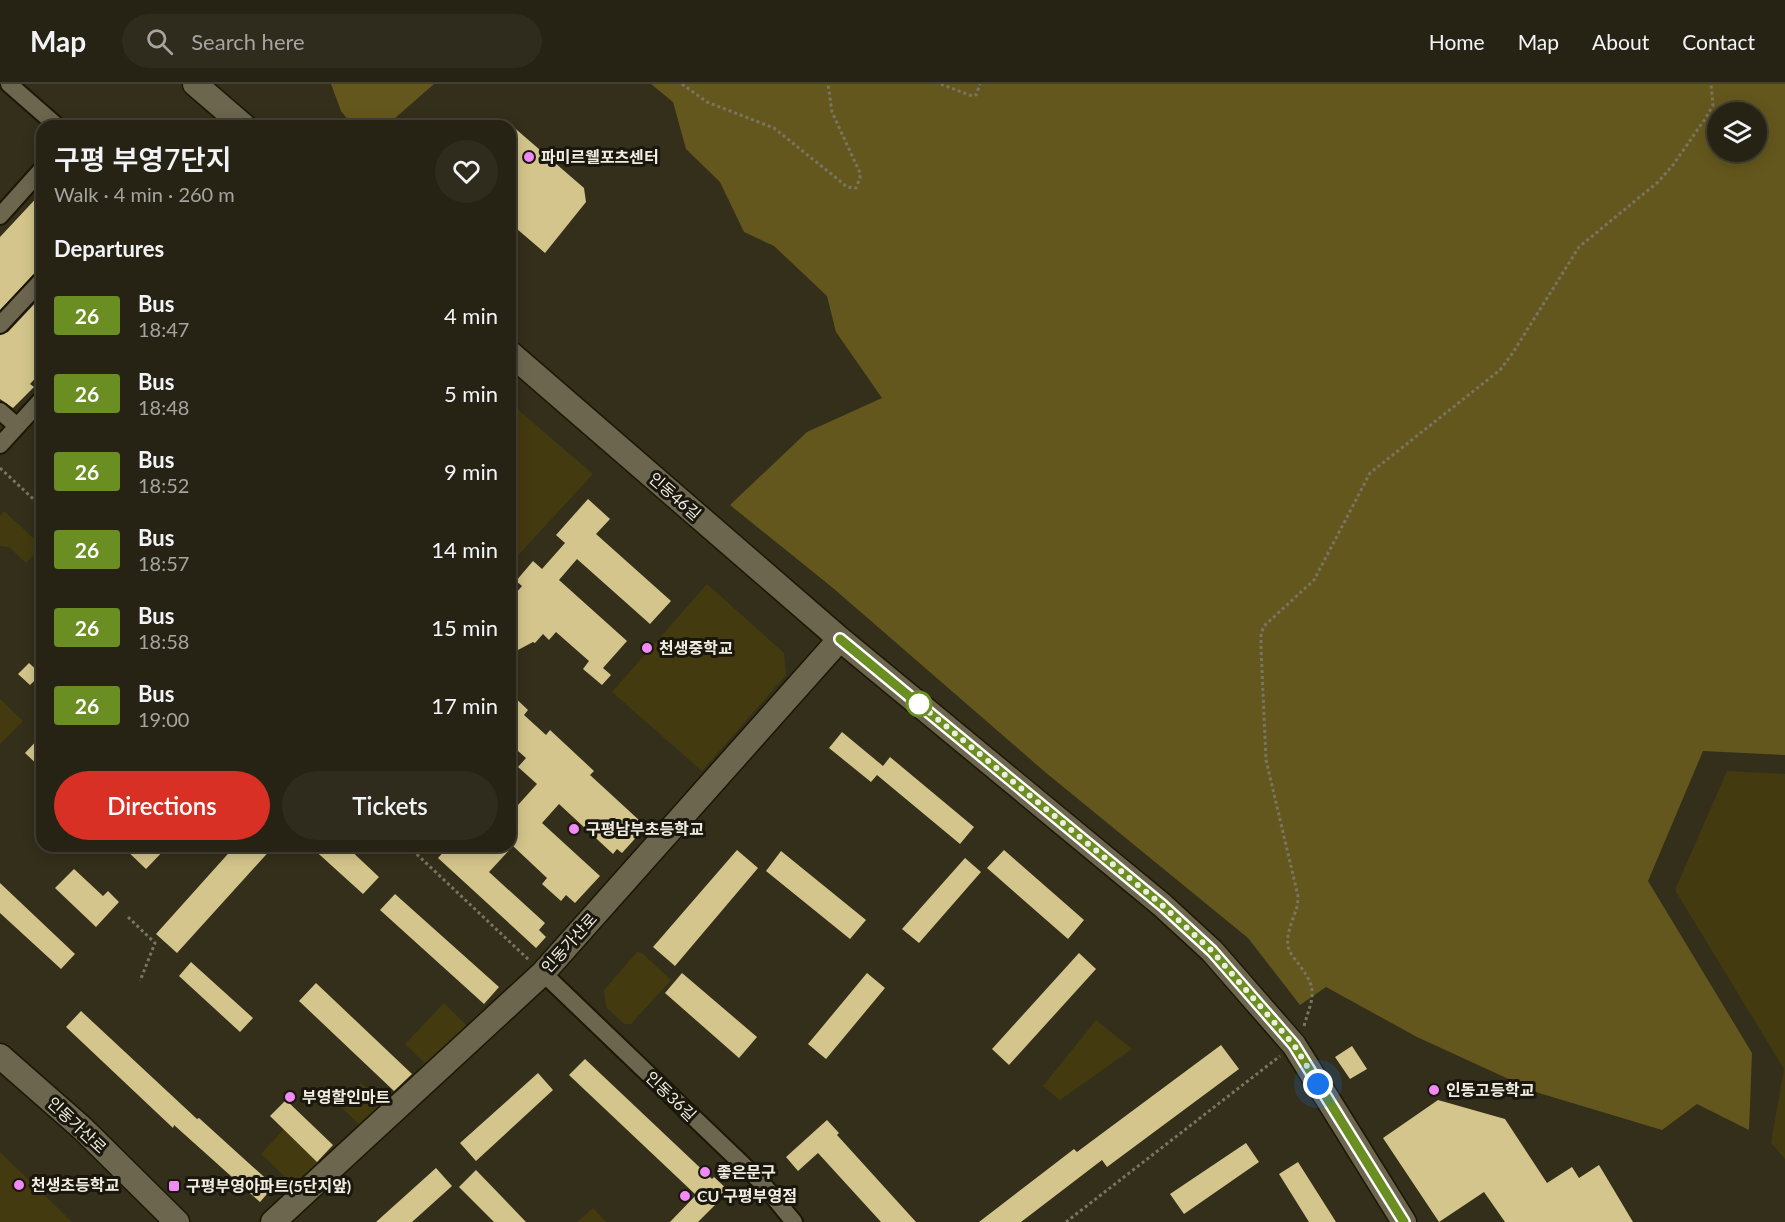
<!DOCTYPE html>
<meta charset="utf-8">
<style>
:root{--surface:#272314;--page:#2f2b1d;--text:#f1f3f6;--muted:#a4a4a0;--line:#434034;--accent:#d93025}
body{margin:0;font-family:Lato,"Noto Sans KR",sans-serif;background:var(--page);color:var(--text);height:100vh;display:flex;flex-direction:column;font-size:22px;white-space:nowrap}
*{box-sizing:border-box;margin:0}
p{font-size:20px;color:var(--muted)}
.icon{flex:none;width:33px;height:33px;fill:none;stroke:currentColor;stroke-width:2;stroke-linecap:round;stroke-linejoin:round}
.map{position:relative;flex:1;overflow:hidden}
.side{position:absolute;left:36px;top:36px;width:480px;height:732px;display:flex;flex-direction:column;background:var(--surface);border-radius:18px;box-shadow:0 3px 15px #0003,0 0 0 2px var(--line)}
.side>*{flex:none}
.badge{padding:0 12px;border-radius:4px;font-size:21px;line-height:39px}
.controls{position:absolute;left:1707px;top:18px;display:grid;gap:12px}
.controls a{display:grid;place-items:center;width:60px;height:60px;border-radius:50%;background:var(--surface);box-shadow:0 3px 15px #0003,0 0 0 2px var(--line);font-size:30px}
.you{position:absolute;width:30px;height:30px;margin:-15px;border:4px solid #fff;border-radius:50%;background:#1a73e8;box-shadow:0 0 0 9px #1a73e833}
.map>.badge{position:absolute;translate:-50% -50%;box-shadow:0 0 0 3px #fff}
h2{padding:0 18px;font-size:22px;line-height:54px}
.round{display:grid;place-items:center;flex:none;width:63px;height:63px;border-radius:32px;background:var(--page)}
.summary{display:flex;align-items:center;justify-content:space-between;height:102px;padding:0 18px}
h1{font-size:28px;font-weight:600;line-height:45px}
.cta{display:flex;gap:12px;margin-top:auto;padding:12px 18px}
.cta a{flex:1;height:69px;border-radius:36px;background:var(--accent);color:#fff;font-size:24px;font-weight:600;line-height:69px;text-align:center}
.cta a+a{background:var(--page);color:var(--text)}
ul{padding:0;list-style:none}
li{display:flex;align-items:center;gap:18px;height:78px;padding:0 18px}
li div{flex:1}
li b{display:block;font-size:22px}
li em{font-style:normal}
li .badge{min-width:66px;font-weight:700;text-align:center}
header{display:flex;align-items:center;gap:36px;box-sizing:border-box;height:84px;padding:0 30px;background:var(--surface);border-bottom:2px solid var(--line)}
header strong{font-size:28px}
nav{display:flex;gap:33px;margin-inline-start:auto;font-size:21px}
.search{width:420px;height:54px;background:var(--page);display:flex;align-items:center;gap:15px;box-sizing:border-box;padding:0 21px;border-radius:33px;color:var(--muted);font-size:22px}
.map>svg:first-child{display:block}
</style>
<header>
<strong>Map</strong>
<div class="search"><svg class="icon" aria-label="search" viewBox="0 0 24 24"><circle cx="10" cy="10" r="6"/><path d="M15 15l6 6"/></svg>Search here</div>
<nav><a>Home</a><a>Map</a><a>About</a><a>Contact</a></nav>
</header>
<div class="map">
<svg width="1785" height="1138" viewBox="0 0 1785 1138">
<rect width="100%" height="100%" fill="#342f1a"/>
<path fill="#433a10" d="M 510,319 L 593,390 L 510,480 Z
M 4,427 L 42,462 L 26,479 L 9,463 L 0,462 L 0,432 Z
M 707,500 L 784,569 L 786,591 L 702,687 L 612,608 Z
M 0,615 L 23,637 L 0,660 Z
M 1727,687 L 1785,690 L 1785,1075 L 1771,1059 L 1784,985 L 1675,806 Z
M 637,868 L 642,869 L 671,896 L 631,940 L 624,940 L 606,923 L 604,906 Z
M 444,919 L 471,946 L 432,986 L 405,960 Z
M 1096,936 L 1132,965 L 1060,1016 L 1043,1002 Z
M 361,999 L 388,1024 L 366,1047 L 339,1021 Z
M 285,1044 L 321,1079 L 297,1104 L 261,1070 Z
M 0,1068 L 72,1138 L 0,1138 Z
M 593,1124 L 606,1138 L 577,1138 Z"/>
<path fill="#64571d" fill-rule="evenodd" d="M 331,0 L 434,0 L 386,42 L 353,42 L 341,27 Z
M 651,0 L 1785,0 L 1785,671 L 1703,667 L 1648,797 L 1752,969 L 1749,1046 L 1697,1020 L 1662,1046 L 1539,1009 L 1417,953 L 1326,903 L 1300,921 L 1248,854 L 1045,688 L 833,504 L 730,421 L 807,348 L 882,314 L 836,248 L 827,212 L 774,162 L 744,148 L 720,98 L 686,65 L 673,18 ZM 1718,28 L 1756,28 L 1756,68 L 1718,68 Z"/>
<path fill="#d3c58b" d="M 510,40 L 584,104 L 586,118 L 545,169 L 510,139 Z
M 42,108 L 42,181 L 0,226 L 0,153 Z
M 39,215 L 42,218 L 42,251 L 36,258 L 42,263 L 42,287 L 30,300 L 34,303 L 13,324 L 0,315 L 0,251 L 8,248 Z
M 588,415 L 610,435 L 596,450 L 671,517 L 650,540 L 577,475 L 559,496 L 627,557 L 603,584 L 611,591 L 602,601 L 583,585 L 589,577 L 556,548 L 549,556 L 543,550 L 535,559 L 533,558 L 518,566 L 510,568 L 510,516 L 522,502 L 516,497 L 533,477 L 542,485 L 565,459 L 556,451 Z
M 29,579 L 41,590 L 30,601 L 18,590 Z
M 510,609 L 528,626 L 524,631 L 546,651 L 550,646 L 594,687 L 590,691 L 640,737 L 635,742 L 641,748 L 622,769 L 617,765 L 613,770 L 559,720 L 542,739 L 600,792 L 575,819 L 566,811 L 561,817 L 542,800 L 547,794 L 513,762 L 489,788 L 545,839 L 539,846 L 546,853 L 536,864 L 438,774 L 449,762 L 512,762 L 510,760 L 510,713 L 518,721 L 537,700 L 518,683 L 526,674 L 510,660 Z
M 842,648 L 883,682 L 890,673 L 974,743 L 960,760 L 877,691 L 871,698 L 829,664 Z
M 42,651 L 42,685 L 25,669 Z
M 122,762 L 168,762 L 146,785 Z
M 235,762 L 274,762 L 177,869 L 156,850 Z
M 310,762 L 346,762 L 379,793 L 363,810 Z
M 737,766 L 758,784 L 675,882 L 653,863 Z
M 1004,766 L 1084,836 L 1068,855 L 987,784 Z
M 781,767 L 866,836 L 850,855 L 766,787 Z
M 965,774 L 981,788 L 919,859 L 902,845 Z
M 74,785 L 103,812 L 108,807 L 119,818 L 96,843 L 55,804 Z
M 0,799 L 75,870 L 61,885 L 0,829 Z
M 395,810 L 499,903 L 484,920 L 380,826 Z
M 1079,869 L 1096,885 L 1009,981 L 992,965 Z
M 191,878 L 253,934 L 240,948 L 179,892 Z
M 682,889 L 757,953 L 739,974 L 665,909 Z
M 867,889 L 885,904 L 826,975 L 808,960 Z
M 316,899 L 412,990 L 394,1007 L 299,917 Z
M 81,927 L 197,1035 L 199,1034 L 274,1102 L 260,1118 L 174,1041 L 173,1044 L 66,943 Z
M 1221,961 L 1239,985 L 1107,1083 L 1102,1076 L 1021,1138 L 979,1138 L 1074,1065 L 1077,1068 Z
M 1352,962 L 1367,985 L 1350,995 L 1335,973 Z
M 585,975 L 712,1095 L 714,1093 L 729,1107 L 698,1138 L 670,1138 L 696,1111 L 569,991 Z
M 538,989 L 553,1006 L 476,1077 L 460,1059 Z
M 286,1016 L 333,1061 L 317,1078 L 270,1032 Z
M 1438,1016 L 1505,1035 L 1547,1099 L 1572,1083 L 1579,1094 L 1599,1081 L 1633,1138 L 1505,1138 L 1484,1108 L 1439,1138 L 1383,1054 Z
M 827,1036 L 839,1049 L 837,1051 L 916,1138 L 881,1138 L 818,1069 L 798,1087 L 786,1073 Z
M 1246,1059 L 1259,1078 L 1184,1130 L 1170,1110 Z
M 1298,1078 L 1336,1138 L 1309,1138 L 1279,1090 Z
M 436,1084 L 452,1102 L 412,1138 L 376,1138 Z
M 476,1086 L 526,1138 L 494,1138 L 459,1103 Z"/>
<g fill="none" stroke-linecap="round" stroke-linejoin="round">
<g stroke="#1c1703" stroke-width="20">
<path id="street" d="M 9,0 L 57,42
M 0,132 L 42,85
M 0,241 L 42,196
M 0,327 L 17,342
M 0,361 L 42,315
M 543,889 L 762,1099 L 794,1138"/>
</g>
<g stroke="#1c1703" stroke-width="27">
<path id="secondary" d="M 195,0 L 244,42
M 510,269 L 840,555 L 1162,821 L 1212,867 L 1294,961 L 1404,1138
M 0,972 L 82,1044 L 177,1138
M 273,1138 L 543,889 L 840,555"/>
</g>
<path stroke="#797563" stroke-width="3" stroke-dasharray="3 3" stroke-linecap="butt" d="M 682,0 L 707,18 L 774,44 L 840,97 L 847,103 L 856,104 L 860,94 L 860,89 L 832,28 L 828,0
M 941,0 L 972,12 L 976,11 L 980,0
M 0,384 L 42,423
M 408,762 L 529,876
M 128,833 L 155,859 L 140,897
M 1304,942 C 1312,914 1319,907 1300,882 C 1296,876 1289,869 1288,862 C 1285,845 1299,828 1298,812 L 1266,676 L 1261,563 L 1261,550 L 1264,542 L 1314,496 L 1370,389 L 1500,286 L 1512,270 L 1579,163 L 1658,98 L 1673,81 L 1705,35 L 1713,21 L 1711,0
M 1066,1138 L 1280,972"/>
<use href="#street" stroke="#6c664f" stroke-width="16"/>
<use href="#secondary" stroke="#6c664f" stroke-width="24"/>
</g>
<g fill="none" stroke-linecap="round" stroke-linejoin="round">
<g stroke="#fff" stroke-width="14">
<path id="line" d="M 840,555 L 1162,821 L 1212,867 L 1294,961 L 1404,1138"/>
</g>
<use href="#line" stroke="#6b8e23" stroke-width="9"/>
<path stroke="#f0ede0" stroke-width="6" stroke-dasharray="0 10.8" d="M 919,620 L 912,614 L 1162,821 L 1212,867 L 1294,961 L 1318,1000"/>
</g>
<g fill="#f18af4" stroke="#19170e" stroke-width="2">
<circle cx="529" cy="73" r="6"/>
<circle cx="647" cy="564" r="6"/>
<circle cx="574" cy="745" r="6"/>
<circle cx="1434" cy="1006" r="6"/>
<circle cx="290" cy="1013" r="6"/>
<circle cx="705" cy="1088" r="6"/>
<circle cx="19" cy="1101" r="6"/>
<rect x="168" y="1096" width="12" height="12" rx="3"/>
<circle cx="685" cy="1112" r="6"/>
</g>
<circle fill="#fff" stroke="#6b8e23" stroke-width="3" cx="919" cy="620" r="12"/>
<g text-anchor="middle" stroke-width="6" stroke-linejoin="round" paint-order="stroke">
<g font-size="16" font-weight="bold" fill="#f0ede0" stroke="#19170e" text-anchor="start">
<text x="541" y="79">파미르웰포츠센터</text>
<text x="659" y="570">천생중학교</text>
<text x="586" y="751">구평남부초등학교</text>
<text x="1446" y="1012">인동고등학교</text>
<text x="302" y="1019">부영할인마트</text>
<text x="717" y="1094">좋은문구</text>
<text x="31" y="1107">천생초등학교</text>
<text x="186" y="1108">구평부영아파트(5단지앞)</text>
<text x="697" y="1118">CU 구평부영점</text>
</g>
<g font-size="16" fill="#f0ede0" stroke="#19170e">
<text transform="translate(675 412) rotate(41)" y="6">인동46길</text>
<text transform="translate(569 859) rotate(-48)" y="6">인동가산로</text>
<text transform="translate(671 1012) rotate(44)" y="6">인동36길</text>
<text transform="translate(77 1041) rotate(43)" y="6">인동가산로</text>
</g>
</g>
</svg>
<div class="controls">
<a><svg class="icon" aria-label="layers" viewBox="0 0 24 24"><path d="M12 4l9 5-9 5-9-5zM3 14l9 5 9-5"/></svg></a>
</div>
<div class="you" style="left:1318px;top:1000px"></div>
<section class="side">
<div class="summary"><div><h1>구평 부영7단지</h1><p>Walk · 4 min · 260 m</p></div><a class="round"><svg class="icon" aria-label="heart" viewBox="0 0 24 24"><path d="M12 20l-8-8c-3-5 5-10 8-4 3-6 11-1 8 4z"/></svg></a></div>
<h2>Departures</h2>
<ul>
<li><span class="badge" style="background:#6b8e23;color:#fff">26</span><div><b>Bus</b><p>18:47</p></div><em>4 min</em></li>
<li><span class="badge" style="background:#6b8e23;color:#fff">26</span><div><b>Bus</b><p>18:48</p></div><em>5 min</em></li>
<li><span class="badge" style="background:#6b8e23;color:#fff">26</span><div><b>Bus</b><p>18:52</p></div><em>9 min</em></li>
<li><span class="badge" style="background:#6b8e23;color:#fff">26</span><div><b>Bus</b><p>18:57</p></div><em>14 min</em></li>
<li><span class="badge" style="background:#6b8e23;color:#fff">26</span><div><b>Bus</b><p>18:58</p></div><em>15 min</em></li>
<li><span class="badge" style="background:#6b8e23;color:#fff">26</span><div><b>Bus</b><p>19:00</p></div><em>17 min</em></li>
</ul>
<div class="cta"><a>Directions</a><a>Tickets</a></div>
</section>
</div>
